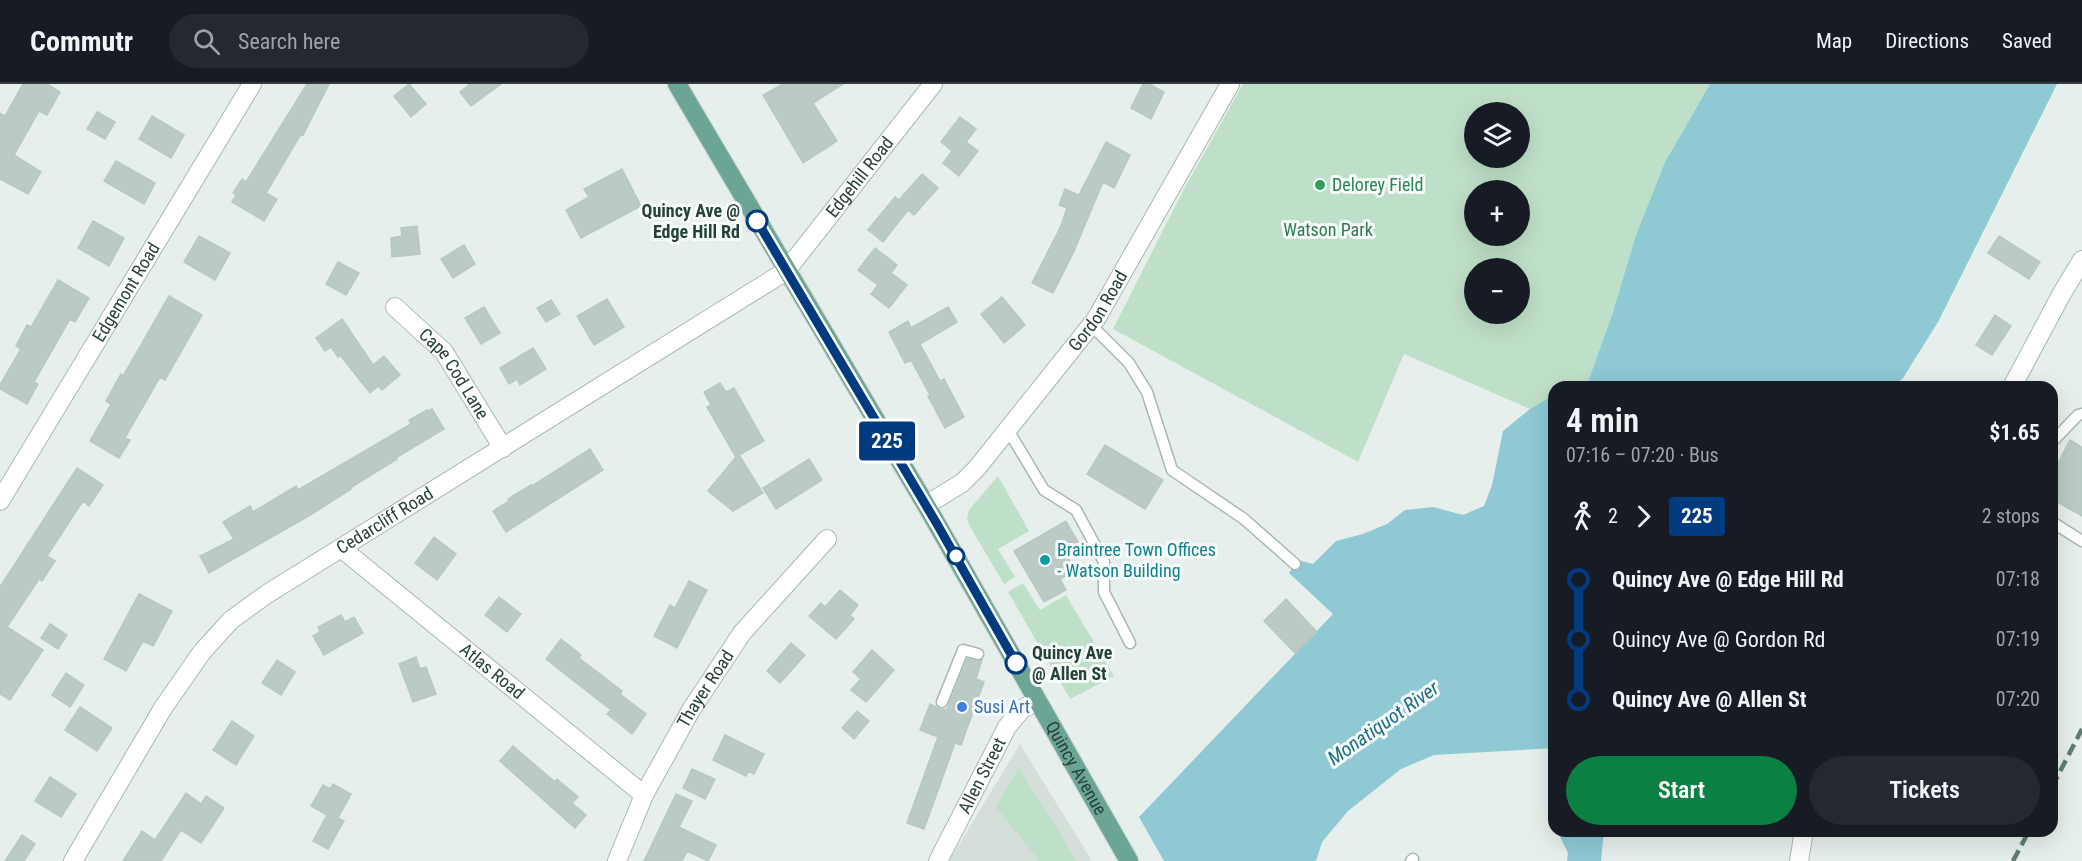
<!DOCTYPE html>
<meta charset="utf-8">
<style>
:root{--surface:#171b24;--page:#242831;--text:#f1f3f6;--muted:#9ea1a6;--line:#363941;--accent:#0b8043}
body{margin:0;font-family:"Roboto Condensed",sans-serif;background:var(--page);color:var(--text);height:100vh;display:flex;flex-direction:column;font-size:22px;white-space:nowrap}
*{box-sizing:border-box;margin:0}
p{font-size:20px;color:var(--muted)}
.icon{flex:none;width:33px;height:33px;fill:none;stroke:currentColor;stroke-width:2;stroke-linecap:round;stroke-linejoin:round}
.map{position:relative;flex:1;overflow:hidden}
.drawer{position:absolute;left:1548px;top:297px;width:510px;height:456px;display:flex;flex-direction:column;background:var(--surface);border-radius:18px;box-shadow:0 6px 24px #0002}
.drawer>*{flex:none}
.badge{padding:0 12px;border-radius:4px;font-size:21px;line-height:39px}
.buttons{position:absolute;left:1464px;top:18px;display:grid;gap:12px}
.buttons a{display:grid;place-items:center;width:66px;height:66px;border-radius:50%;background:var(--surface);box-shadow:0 6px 24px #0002;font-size:30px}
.map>.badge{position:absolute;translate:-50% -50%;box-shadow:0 0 0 3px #fff}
.legs{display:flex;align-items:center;gap:9px;height:66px;padding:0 18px;font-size:20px}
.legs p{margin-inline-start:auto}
.headline{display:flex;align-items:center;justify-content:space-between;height:102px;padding:0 18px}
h1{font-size:33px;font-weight:600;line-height:45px}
.cta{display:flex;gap:12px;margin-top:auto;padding:12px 18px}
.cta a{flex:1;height:69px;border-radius:36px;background:var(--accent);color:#fff;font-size:24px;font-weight:600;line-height:69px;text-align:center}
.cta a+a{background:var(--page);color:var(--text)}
ul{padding:0 18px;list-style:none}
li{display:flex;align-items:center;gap:21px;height:60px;font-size:22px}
li i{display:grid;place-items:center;width:9px;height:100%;margin:0 8px;background:currentColor}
li i::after{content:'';width:15px;height:15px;margin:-8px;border:4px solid;border-radius:50%;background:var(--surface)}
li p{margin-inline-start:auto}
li:first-child i{background:linear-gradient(#0000 50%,currentColor 0)}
li:last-child i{background:linear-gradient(currentColor 50%,#0000 0)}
header{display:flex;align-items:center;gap:36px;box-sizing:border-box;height:84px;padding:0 30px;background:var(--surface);border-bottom:2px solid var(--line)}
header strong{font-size:28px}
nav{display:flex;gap:33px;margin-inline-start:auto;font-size:21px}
.search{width:420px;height:54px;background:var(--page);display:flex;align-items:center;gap:15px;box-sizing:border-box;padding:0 21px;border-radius:33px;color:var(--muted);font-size:22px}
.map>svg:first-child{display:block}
</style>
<header>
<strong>Commutr</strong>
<div class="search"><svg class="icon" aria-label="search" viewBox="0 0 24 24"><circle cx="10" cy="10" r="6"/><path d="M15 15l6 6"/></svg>Search here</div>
<nav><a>Map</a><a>Directions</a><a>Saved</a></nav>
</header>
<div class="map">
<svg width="2082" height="777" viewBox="0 0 2082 777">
<rect width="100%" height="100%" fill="#e6efeb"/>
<path fill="#d4dfda" d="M 1020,660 L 1092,777 L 949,777 Z"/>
<path fill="#bfe0c8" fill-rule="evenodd" d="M 1243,0 L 1710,0 L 1665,78 L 1636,151 L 1613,228 L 1588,298 L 1567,303 L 1554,303 L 1554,311 L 1530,325 L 1404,270 L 1358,378 L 1113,245 L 1183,107 ZM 1474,28 L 1520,28 L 1520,74 L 1474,74 ZM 1474,106 L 1520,106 L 1520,152 L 1474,152 ZM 1474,184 L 1520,184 L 1520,230 L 1474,230 Z
M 998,392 L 1029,447 L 998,465 L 1015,493 L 1004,500 L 969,441 L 967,434 L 969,426 Z
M 1023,499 L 1040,526 L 1066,511 L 1114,592 L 1070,615 L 1008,508 Z
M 1019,684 L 1077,777 L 1039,777 L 996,723 Z"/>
<path fill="#8ec9d4" d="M 1710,0 L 2057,0 L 1938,238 L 1903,294 L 1893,303 L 1567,303 L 1588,298 L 1613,228 L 1636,151 L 1665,78 Z
M 1554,311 L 1554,664 L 1434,671 L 1401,685 L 1348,727 L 1322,758 L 1316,777 L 1164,777 L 1139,733 L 1333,530 L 1289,489 L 1298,476 L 1313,480 L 1336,457 L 1363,450 L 1387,440 L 1405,426 L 1433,423 L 1463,431 L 1484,422 L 1492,401 L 1503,347 L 1530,325 Z
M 1557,747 L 1604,747 L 1601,777 L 1567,777 L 1568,769 Z"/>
<path fill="#bbcac4" stroke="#b8c9c2" stroke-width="1.5" d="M 23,0 L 47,0 L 60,8 L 47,31 L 39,27 L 14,71 L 41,88 L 28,110 L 0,95 L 0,29 L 5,32 Z
M 307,0 L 329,0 L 303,51 L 301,50 L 266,109 L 277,115 L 264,137 L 232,118 L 236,111 L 233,109 L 242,95 L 246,98 Z
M 409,0 L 426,20 L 411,33 L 394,12 Z
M 470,0 L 501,0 L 471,22 L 460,8 Z
M 783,0 L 843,0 L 813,19 L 837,57 L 803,79 L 763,11 Z
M 1143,0 L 1149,0 L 1164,8 L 1151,35 L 1131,24 Z
M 97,28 L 115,38 L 105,55 L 87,45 Z
M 152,32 L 184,51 L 171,74 L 139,55 Z
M 960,33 L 976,45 L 966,58 L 978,67 L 959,92 L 943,79 L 952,67 L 941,58 Z
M 1106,58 L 1130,71 L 1114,104 L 1103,98 L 1074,167 L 1053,209 L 1032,199 L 1061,142 L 1067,124 L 1059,121 L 1065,105 L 1079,111 Z
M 116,77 L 155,99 L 144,120 L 104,97 Z
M 622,85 L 641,122 L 581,154 L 566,126 L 589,113 L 584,105 Z
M 922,90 L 938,104 L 914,131 L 908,126 L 883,158 L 868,146 L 895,113 L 899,116 Z
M 93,137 L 124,154 L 109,182 L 78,164 Z
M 417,142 L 420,170 L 392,173 L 391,154 L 402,152 L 401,144 Z
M 199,152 L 230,169 L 215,196 L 184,178 Z
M 1999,152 L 2040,178 L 2029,195 L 1988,169 Z
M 464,161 L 475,180 L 453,194 L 441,175 Z
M 875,164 L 897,181 L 891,189 L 907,201 L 889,224 L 871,210 L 878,201 L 858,186 Z
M 338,178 L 359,189 L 346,211 L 326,200 Z
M 58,196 L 89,214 L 75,238 L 70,235 L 34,298 L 38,300 L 27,320 L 0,305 L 0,301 L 21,265 L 16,262 L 27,241 L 31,243 Z
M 169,212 L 202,231 L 165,296 L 160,293 L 125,354 L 130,356 L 119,374 L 90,357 L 111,320 L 106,317 L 121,290 L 123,292 Z
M 1002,213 L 1025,241 L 1004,259 L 981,230 Z
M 607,215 L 624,243 L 594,261 L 577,232 Z
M 551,216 L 560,230 L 546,238 L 537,224 Z
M 484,223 L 500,249 L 481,260 L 465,234 Z
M 948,223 L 957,238 L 920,260 L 940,297 L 944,295 L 964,333 L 945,344 L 928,312 L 930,311 L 911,276 L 905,279 L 889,248 L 908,237 L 911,244 Z
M 1995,231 L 2011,242 L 1992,271 L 1976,261 Z
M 342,235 L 373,281 L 384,272 L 400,291 L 382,306 L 378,302 L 370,309 L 340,271 L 338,273 L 331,263 L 325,267 L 316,254 Z
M 533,264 L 546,285 L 520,301 L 517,295 L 509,300 L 500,284 Z
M 720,299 L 726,308 L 734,304 L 764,357 L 739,371 L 763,409 L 733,427 L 708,407 L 736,373 L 707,323 L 711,321 L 704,308 Z
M 432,325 L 444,345 L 397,373 L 397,375 L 350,404 L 351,405 L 312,430 L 209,489 L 200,472 L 234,455 L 223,438 L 250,422 L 253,428 L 296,402 L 298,406 L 411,340 L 409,336 L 427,326 L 428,327 Z
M 2070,356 L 2082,363 L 2082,432 L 2052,415 L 2052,391 Z
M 1105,361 L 1163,396 L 1145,425 L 1087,390 Z
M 590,365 L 603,386 L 506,448 L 493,427 L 509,417 L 508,415 L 531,401 L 532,402 Z
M 809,375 L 822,396 L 776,425 L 763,404 Z
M 77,384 L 103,401 L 89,422 L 83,417 L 47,472 L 55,477 L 42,497 L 39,495 L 7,543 L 43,566 L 10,616 L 0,610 L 0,503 Z
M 1066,437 L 1078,458 L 1064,466 L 1075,486 L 1060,495 L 1066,506 L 1044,518 L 1014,467 Z
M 434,453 L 456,470 L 437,496 L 415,479 Z
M 689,497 L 707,506 L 677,564 L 654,552 L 670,521 L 675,524 Z
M 840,506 L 858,521 L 850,531 L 854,535 L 836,555 L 809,532 L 821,519 L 825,523 Z
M 139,510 L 172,527 L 153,562 L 143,557 L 126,587 L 104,575 Z
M 499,513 L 521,530 L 507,548 L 485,531 Z
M 1286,515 L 1317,548 L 1295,569 L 1264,537 Z
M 341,531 L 345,538 L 354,533 L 363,549 L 324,571 L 313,552 L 320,548 L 318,543 Z
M 50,540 L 67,551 L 58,565 L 41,554 Z
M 561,555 L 581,571 L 579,574 L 622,607 L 620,610 L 646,630 L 632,650 L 607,630 L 611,626 L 546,575 Z
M 791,559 L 805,571 L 780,599 L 767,587 Z
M 872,566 L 894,586 L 866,618 L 851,606 L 861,595 L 853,588 Z
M 416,573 L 420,585 L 426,583 L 436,610 L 413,618 L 399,580 Z
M 967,575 L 977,577 L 982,576 L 976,595 L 984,598 L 961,661 L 955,659 L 924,745 L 907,739 L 938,653 L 920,646 L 930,620 L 940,625 L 947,626 Z
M 277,576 L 295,588 L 281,611 L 262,599 Z
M 66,589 L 84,601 L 70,623 L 52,611 Z
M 80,623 L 112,644 L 97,667 L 65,646 Z
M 857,627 L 869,637 L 854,655 L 842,644 Z
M 232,637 L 254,652 L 236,681 L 213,666 Z
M 725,651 L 764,670 L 754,690 L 748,687 L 746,692 L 713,676 Z
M 513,662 L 555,698 L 557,695 L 578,713 L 572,719 L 586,731 L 575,744 L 500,677 Z
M 692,685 L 715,695 L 705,715 L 683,704 Z
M 50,693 L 76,710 L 61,733 L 35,717 Z
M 333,700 L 351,710 L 338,734 L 344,737 L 328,765 L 313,757 L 327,731 L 311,722 L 323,701 L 330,705 Z
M 186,709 L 201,720 L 206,712 L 224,724 L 201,759 L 181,746 L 161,777 L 123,777 L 142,747 L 155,756 Z
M 676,710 L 692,717 L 679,743 L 716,761 L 708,777 L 687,767 L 682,777 L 644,777 Z
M 22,751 L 35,760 L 24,777 L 5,777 Z"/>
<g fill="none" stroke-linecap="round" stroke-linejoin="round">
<g stroke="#a8b8b2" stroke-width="13">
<path id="service" d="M 1091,241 L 1129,279 L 1147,308 L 1172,386 L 1244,435 L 1295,480
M 1008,346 L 1044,406 L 1076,426 L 1104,478 L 1104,508 L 1130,559
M 2052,358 L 2078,331 L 2082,330
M 2052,438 L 2082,457
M 942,618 L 963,566 L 978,570
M 1411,777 L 1413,775"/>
</g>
<g stroke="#a8b8b2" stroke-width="20">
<g id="minor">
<path id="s1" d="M 395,223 L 444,268 L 503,364"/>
<path id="s2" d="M 0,417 L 252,0"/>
<path id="s3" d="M 926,421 L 962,399 L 977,384 L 1096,235 L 1230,0"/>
<path id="s4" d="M 341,464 L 644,711"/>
<path id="s5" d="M 73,777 L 163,624 L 202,568 L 231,536 L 267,510 L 786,187 L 933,0"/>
<path id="s6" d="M 617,777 L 644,711 L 691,626 L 742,549 L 827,455"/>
<path id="s7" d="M 938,777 L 1007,643 L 1021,626 L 1037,616"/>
</g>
</g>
<g stroke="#a4bbb3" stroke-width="20">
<path id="secondary" d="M 2012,303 L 2061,211 L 2082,176
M 1799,777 L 1804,747"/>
</g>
<g stroke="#c2cac8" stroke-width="20">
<g id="primary">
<path id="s8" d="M 677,0 L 926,421 L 1129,777"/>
</g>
</g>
<use href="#service" stroke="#fff" stroke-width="10"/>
<use href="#minor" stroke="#fff" stroke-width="18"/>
<use href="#secondary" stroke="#fff" stroke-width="18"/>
<use href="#primary" stroke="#6aa596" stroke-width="18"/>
<path stroke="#5f7d75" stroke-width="4.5" stroke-dasharray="12 6" stroke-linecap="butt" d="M 2052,703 L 2082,645
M 2013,777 L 2029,747"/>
</g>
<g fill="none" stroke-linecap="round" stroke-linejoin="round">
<g stroke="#fff" stroke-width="14">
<path id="line-1" d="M 757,137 L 937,440 L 1016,579"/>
</g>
<use href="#line-1" stroke="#003b80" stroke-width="9"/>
</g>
<circle fill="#2e9e5b" stroke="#f7fbf9" stroke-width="2" cx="1320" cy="101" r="6"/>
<g fill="#fff" stroke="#003b80" stroke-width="3">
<circle cx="757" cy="137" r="10"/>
<circle cx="956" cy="472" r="8"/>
<circle cx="1016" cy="579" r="10"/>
</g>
<circle fill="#0f9aa8" stroke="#f7fbf9" stroke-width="2" cx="1045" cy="476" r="6"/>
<circle fill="#3f7fe0" stroke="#f7fbf9" stroke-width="2" cx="962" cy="623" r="6"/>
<g text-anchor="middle" stroke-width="6" stroke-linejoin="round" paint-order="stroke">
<g font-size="18" fill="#24423a" stroke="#f7fbf9">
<text dy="6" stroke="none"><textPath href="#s5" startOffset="1064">Edgehill Road</textPath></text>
<text dy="6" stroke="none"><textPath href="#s2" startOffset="244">Edgemont Road</textPath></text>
<text dy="6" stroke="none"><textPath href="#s3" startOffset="262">Gordon Road</textPath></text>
<text dy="6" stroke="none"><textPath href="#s1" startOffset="90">Cape Cod Lane</textPath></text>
<text dy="6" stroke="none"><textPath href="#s5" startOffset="472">Cedarcliff Road</textPath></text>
<text dy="6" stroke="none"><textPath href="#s4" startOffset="195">Atlas Road</textPath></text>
<text dy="6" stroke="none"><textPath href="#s6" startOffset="194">Thayer Road</textPath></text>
<text dy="6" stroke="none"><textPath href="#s8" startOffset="792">Quincy Avenue</textPath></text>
<text dy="6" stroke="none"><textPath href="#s7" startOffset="96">Allen Street</textPath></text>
</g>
<g font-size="18" fill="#27864d" stroke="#f7fbf9" text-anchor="start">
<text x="1332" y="107">Delorey Field</text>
</g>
<g font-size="18" font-weight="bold" fill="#24423a" stroke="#f7fbf9" text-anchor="end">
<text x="740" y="133">Quincy Ave @<tspan x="740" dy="21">Edge Hill Rd</tspan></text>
<text x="1032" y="575" text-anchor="start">Quincy Ave<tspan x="1032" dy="21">@ Allen St</tspan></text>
</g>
<g font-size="18" fill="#2d7a4b" stroke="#f7fbf9">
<text x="1328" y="152">Watson Park</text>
</g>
<g font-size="18" fill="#0d838f" stroke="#f7fbf9" text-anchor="start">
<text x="1057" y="472">Braintree Town Offices<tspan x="1057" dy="21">- Watson Building</tspan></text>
</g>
<g font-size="18" fill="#366cbe" stroke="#f7fbf9" text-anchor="start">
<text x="974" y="629">Susi Art</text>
</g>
<g font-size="20" font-style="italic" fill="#1c6f80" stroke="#f7fbf9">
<text transform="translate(1383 639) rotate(-35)" y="7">Monatiquot River</text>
</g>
</g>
</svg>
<div class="buttons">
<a><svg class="icon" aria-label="layers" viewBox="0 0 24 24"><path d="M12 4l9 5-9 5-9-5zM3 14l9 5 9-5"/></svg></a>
<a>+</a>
<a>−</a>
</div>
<b class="badge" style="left:887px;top:357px;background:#003b80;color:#fff">225</b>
<section class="drawer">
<div class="headline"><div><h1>4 min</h1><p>07:16 – 07:20 · Bus</p></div><b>$1.65</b></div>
<div class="legs"><svg class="icon" aria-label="walk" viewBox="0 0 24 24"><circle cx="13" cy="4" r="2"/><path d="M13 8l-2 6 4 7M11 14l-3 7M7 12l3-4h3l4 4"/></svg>2<svg class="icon" aria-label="forward" viewBox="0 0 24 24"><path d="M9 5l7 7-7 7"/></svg><b class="badge" style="background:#003b80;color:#fff">225</b><p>2 stops</p></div>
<ul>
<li><i style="color:#003b80"></i><b>Quincy Ave @ Edge Hill Rd</b><p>07:18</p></li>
<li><i style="color:#003b80"></i><span>Quincy Ave @ Gordon Rd</span><p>07:19</p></li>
<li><i style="color:#003b80"></i><b>Quincy Ave @ Allen St</b><p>07:20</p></li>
</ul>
<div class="cta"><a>Start</a><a>Tickets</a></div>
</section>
</div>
